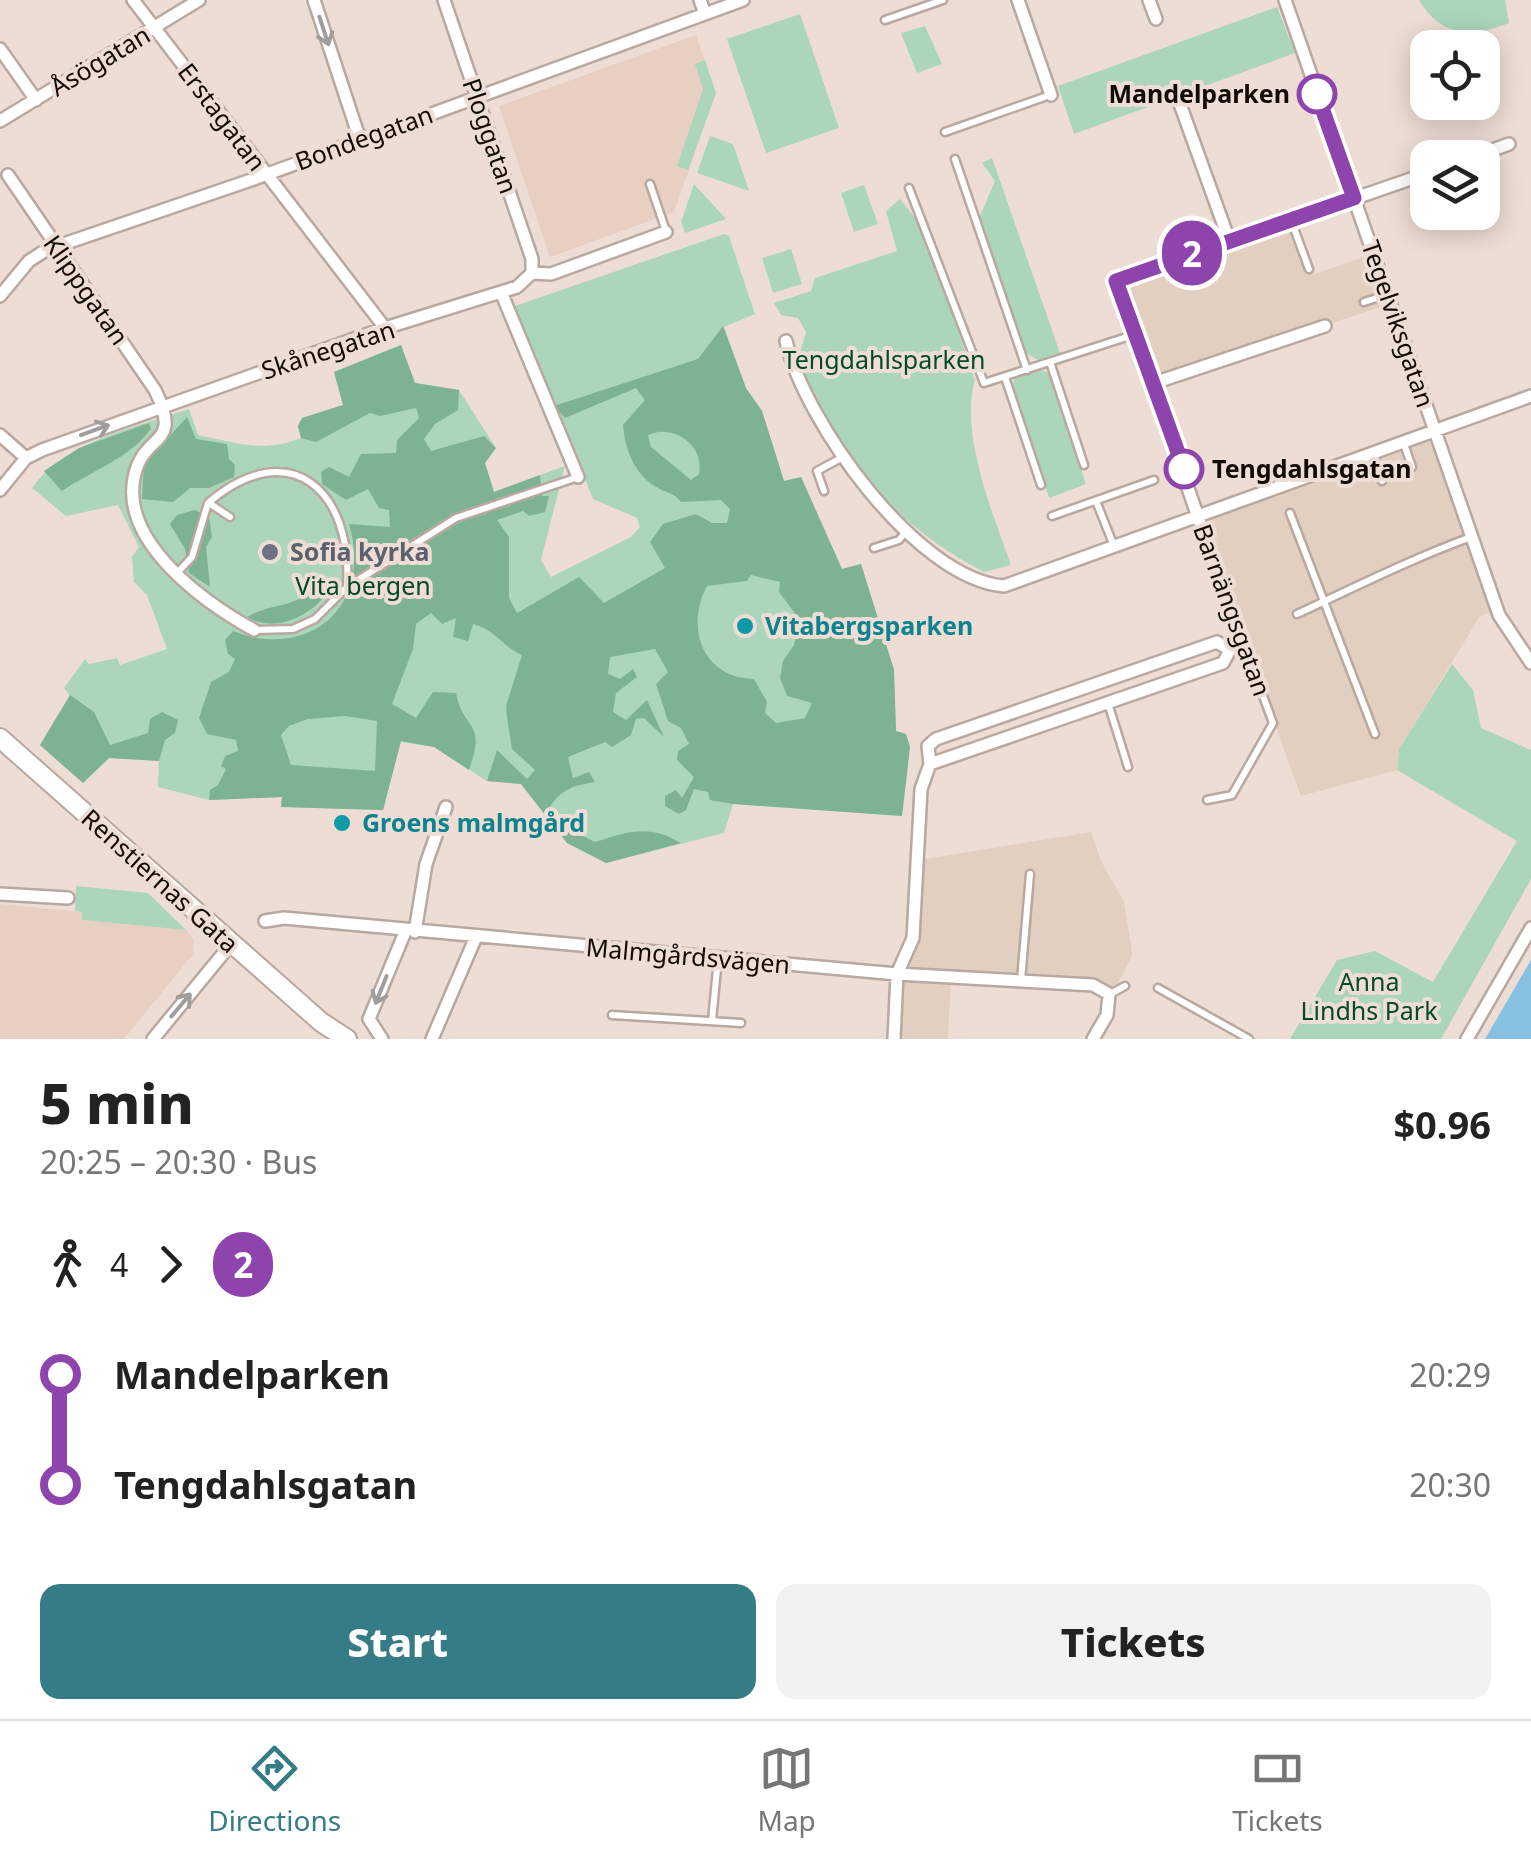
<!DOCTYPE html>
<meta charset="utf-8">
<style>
:root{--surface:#fff;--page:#f2f2f2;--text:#222;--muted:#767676;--line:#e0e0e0;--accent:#357c86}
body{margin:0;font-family:"Noto Sans",sans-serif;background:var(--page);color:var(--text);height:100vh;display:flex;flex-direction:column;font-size:38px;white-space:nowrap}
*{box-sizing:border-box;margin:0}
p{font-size:32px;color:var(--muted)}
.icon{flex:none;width:55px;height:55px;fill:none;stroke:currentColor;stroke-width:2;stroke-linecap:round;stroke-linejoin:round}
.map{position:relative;height:1039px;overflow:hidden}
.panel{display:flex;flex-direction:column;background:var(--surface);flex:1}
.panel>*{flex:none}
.badge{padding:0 20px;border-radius:32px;font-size:35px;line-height:65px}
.fabs{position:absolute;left:1410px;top:30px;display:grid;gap:20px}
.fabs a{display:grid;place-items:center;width:90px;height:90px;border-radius:20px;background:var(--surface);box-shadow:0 5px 25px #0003;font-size:50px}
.map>.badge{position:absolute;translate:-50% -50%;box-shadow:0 0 0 5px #fff}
.legs{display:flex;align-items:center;gap:15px;height:110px;padding:0 40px;font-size:32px}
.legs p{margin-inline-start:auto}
.headline{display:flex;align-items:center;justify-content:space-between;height:170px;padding:0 40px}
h1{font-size:55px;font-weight:800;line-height:75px}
.primary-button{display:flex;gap:20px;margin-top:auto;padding:20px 40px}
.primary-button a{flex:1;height:115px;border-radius:20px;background:var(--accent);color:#fff;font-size:40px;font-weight:800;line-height:115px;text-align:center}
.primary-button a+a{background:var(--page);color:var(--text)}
ul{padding:0 40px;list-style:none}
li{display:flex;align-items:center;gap:35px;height:110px;font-size:38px}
li i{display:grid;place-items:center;width:15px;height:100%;margin:0 12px;background:currentColor}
li i::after{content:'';width:25px;height:25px;margin:-12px;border:8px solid;border-radius:50%;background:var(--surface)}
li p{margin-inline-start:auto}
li:first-child i{background:linear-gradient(#0000 50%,currentColor 0)}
li:last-child i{background:linear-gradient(currentColor 50%,#0000 0)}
.dock{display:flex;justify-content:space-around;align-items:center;height:140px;border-top:2px solid var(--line);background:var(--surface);font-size:28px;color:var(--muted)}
.dock a{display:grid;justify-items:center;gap:5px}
.dock .selected{color:var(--accent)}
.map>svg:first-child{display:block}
</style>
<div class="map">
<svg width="1531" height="1039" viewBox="0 0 1531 1039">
<rect width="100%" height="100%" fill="#eeddd4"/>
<path fill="#e3cfc0" d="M 1296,219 L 1315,274 L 1372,254 L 1390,304 L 1154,381 L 1119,281 Z
M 1435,430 L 1498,609 L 1480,616 L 1399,749 L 1397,770 L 1301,796 L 1199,517 Z
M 1091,832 L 1101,861 L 1124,902 L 1131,944 L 1132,956 L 1116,987 L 951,979 L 948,1039 L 892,1039 L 895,975 L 915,936 L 919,860 Z"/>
<path fill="#e7cfc1" d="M 696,35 L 716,93 L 674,212 L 550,257 L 499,106 Z
M 0,904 L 82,912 L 83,920 L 186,930 L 194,940 L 193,954 L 124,1039 L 0,1039 Z"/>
<path fill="#abd6bb" d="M 1419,0 L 1505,0 L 1509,23 C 1472,38 1441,37 1419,0 Z
M 1277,7 L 1295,53 L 1074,134 L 1058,86 Z
M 800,14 L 839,128 L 766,153 L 727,39 Z
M 925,26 L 942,64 L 917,73 L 901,33 Z
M 705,60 L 716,93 L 688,170 L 677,166 L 703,89 L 695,64 Z
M 710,136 L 733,144 L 749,191 L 697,173 Z
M 992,158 L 1060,353 L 1038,360 L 1026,353 L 980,216 L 995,181 L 982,163 Z
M 694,184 L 726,219 L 685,233 L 681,222 Z
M 864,185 L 878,224 L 854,232 L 841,193 Z
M 900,199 L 922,227 L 975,380 C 959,433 993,514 1011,565 L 984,572 C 911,535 848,472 813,397 C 808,387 798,373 799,362 C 799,352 804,341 806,332 L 798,318 L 781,315 L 774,303 L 811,291 L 815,278 L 897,251 L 886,211 Z
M 724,234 L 729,236 L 755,314 L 724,327 L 746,388 L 762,411 L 784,481 L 801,477 L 842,569 L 861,564 L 894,670 L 896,731 L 906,734 L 910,747 L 902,816 L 733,804 L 724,833 L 606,863 L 567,843 L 521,784 L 487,781 L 434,747 L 401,742 L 383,810 L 281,807 L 282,797 L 209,800 L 158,787 L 159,761 L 109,758 L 83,783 L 40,745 L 70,696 L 64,688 L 85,659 L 89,664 L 117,658 L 120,665 L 167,649 L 147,595 L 134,582 L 132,557 L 139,547 L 118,505 L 66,516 L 32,488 C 66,440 135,428 189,409 L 198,435 C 235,443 265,453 301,438 L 298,426 L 302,418 L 343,405 L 334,372 L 401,345 L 415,383 L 459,390 L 496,448 L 485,463 L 494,492 L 565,466 L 541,560 L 551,577 L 631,537 L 640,527 L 637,518 L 593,499 L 515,306 Z
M 791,249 L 802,284 L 773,293 L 762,258 Z
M 1042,370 L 1049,373 L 1086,484 L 1049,498 L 1013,384 L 1015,378 Z
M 1452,664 L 1473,690 L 1481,728 L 1531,750 L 1531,879 L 1441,1039 L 1290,1039 L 1337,960 L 1375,951 L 1433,982 L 1517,841 L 1397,770 L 1399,749 Z
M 76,886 L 148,893 L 186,930 L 82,920 L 82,912 L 75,911 Z"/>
<path fill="#7db392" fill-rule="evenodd" d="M 723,326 L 746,388 L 762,411 L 784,481 L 801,477 L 842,569 L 861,564 L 894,670 L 896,731 L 906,734 L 910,747 L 902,816 L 733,804 L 710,800 L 708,792 L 694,789 L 686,810 L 679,814 L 665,806 L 665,796 L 676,790 L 682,798 L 694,777 L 677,760 L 678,751 L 689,744 L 681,728 L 668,721 L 656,684 L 668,672 L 655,649 L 610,657 L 608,674 L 620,679 L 633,669 L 637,677 L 616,693 L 613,712 L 626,720 L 647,700 L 664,737 L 644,718 L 636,719 L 631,735 L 612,747 L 605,742 L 568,757 L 573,778 L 589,772 L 595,782 C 575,785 561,789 550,807 L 560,824 L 595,842 C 629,831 650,824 681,843 L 606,863 L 567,843 L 521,784 L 487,781 L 497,750 L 527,779 L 535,770 L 512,749 L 507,718 L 506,706 L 522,655 C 502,646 494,629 473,624 L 468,641 L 453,637 L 456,618 L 442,624 L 431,613 L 416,624 L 413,649 L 392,704 L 416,718 L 433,692 L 456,693 C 464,733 487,719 469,770 L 434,747 L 401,741 L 383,810 L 281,807 L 282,797 L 209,800 L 210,790 L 218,785 L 226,769 L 221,766 L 225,756 L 238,751 L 236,740 L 207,734 L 199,718 L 211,682 L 229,672 L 235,659 L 228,654 L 225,640 L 233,631 C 311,661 373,605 349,524 L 390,527 L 389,510 L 379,508 L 368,489 L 346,500 L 322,484 L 321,472 L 329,467 L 349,477 L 361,454 L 396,453 L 397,440 L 419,418 L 416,408 L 380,416 L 370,413 L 316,442 L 301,438 L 298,426 L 302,418 L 343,405 L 334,372 L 401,345 L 415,383 L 459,390 L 458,410 L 435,424 L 424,439 L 431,451 L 484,436 L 496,448 L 485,463 L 494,492 L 540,475 L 542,496 L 549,496 L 545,512 L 529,516 L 523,511 L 497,520 L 509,537 L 509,598 L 517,613 L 579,577 L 604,603 L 665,568 L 650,542 L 663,524 L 696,514 L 712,523 L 727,523 L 730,509 L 721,500 L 681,502 C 674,493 670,494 660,489 C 635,477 625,450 623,425 L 645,400 L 636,388 L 565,418 L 554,406 L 698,359 ZM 658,432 C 681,430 704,448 699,474 L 691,480 L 651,447 L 648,435 ZM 751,575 L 780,582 L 779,592 L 800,620 L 794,645 L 783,661 L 780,678 L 787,696 L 812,703 L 805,718 L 776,723 L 765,713 L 767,702 L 754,679 C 702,678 685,627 707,586 L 747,581 ZM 345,716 L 377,721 L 375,771 L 291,765 L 281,735 L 289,726 L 308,719 Z
M 187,417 L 196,439 L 227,444 L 229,459 L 235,465 L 234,477 L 209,488 L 190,488 L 173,502 L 142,499 L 144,464 Z
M 149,423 L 151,429 C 127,460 93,470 62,491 L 44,471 L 79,448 Z
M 194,510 L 209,516 L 212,537 L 206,547 L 210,587 L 189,573 L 185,549 L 170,524 L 177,515 Z
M 323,578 L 336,580 C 320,611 280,636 247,617 C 280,599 293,613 323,578 Z
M 70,695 L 94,712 L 110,745 L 148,733 L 150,719 L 162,712 L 178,720 L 175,733 L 165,740 L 159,761 L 109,758 L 83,783 L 40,745 Z"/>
<path fill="#86c1e1" d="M 1531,960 L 1531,1039 L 1485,1039 Z"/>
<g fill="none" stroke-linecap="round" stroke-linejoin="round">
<g stroke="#b8a89f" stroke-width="11">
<path id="lane" d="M 885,20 L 943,0
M 945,132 L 1050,95
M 955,159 L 1027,370
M 650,184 L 666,231
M 909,188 L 984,383 L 1136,334
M 1291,220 L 1309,269
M 1364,302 L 1386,295
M 1050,362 L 1084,465
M 1005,377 L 1041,485
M 1403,441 L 1412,467
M 1373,454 L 1382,481
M 824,491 L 817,471 L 843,457
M 1096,501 L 1114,546
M 209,503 L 230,517
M 1290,513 L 1375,734
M 1052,516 L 1154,480
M 874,548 L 899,540 L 907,530
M 178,572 L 192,557 L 208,503 C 290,433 353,491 347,586
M 1297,614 C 1355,587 1411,559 1471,537
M 255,630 L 293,629 L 315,619 L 347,587 L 456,518 L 578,477
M 1108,703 L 1128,767
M 1207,800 L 1232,795 L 1273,723 L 1231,610
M 1021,980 L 1030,874
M 1158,988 L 1249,1039
M 1110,994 L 1125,986
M 612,1015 L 741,1023
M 712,1021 L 718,958"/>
</g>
<g stroke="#b8a89f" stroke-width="16">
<path id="street" d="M 133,0 L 385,328
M 314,0 L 360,140
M 444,0 L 532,259 L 532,273
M 700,0 L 705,14
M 1018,0 L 1051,95
M 1149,0 L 1156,19
M 1285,0 L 1499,615 L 1531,663
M 0,49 L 36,100
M 1180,104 L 1229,240
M 0,121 L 199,0
M 1471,158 L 1509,144
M 8,175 L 155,390 C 184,449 143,430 134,478 C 121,543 205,603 254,630
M 501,292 L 578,477
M 0,296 L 29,261 L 46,250 L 251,180 L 743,0
M 786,341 C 804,420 916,579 1004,586 L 1531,396
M 1154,383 L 1325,326
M 0,435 L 26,458
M 0,490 L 26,458 L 42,450 L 385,328 L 517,287 L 532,273 L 551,274 L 666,232
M 1230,609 L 1116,281 L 1428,173
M 1217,642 L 1230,650 L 1223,663 L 930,764 L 928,746 L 936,739 Z
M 0,894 L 68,898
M 265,921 L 284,918 L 897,974 L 1093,985 L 1109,994 L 1107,1015 L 1093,1039
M 415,932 L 426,864 L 446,807
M 153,1039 L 231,944
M 382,1039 L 369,1019 L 405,932
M 432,1039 L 475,939
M 894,1039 L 897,974 L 913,938 L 921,789 L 930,764
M 1467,1039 L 1531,928"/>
</g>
<g stroke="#b8a89f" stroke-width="22">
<path id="secondary" d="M 0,738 L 321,1022 L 347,1039"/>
</g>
<use href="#lane" stroke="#fff" stroke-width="6"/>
<use href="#street" stroke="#fff" stroke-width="11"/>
<use href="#secondary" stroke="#fff" stroke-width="18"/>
</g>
<defs><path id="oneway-shaft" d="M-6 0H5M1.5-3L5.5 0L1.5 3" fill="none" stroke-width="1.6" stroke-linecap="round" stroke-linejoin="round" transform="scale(2.5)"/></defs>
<g stroke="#a09d9c">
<use href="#oneway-shaft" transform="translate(324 31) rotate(72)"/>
<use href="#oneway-shaft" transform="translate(95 430) rotate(-20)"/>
<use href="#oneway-shaft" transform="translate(381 990) rotate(112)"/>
<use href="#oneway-shaft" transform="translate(181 1005) rotate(-50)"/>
</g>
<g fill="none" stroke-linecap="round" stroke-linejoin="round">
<g stroke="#fff" stroke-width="22">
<path id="line-1" d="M 1184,469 L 1116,281 L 1354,198 L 1317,94"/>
</g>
<use href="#line-1" stroke="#8e44ad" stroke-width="15"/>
</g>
<g fill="#fff" stroke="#8e44ad" stroke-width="5">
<circle cx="1317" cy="94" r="18"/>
<circle cx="1184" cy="469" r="18"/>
</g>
<circle fill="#6b7280" stroke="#eeddd4" stroke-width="4" cx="270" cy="552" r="10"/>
<g fill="#0f9aa8" stroke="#eeddd4" stroke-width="4">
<circle cx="745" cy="626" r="10"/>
<circle cx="342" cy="823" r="10"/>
</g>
<g text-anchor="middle" stroke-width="8" stroke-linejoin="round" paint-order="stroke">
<g font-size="25" fill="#110b08" stroke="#eeddd4">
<text transform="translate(100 61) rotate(-31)" y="9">Åsögatan</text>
<text transform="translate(222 117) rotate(53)" y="9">Erstagatan</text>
<text transform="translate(490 136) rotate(71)" y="9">Ploggatan</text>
<text transform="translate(364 138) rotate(-20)" y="9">Bondegatan</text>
<text transform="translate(86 290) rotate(55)" y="9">Klippgatan</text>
<text transform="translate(1398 324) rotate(71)" y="9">Tegelviksgatan</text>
<text transform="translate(328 350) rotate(-18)" y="9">Skånegatan</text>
<text transform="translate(1232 610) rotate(70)" y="9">Barnängsgatan</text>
<text transform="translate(160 881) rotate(42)" y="9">Renstiernas Gata</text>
<text transform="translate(688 956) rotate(5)" y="9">Malmgårdsvägen</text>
</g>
<g font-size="25" font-weight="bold" fill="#110b08" stroke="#eeddd4" text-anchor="end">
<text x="1290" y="103">Mandelparken</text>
<text x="1212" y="478" text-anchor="start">Tengdahlsgatan</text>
</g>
<g font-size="25" fill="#024a2a" stroke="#eeddd4">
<text x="884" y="369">Tengdahlsparken</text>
<text x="363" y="595">Vita bergen</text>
<text x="1369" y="991">Anna<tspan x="1369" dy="29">Lindhs Park</tspan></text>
</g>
<g font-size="25" font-weight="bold" fill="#5b616d" stroke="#eeddd4" text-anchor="start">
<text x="290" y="561">Sofia kyrka</text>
</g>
<g font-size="25" font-weight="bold" fill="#0d838f" stroke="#eeddd4" text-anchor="start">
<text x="765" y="635">Vitabergsparken</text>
<text x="362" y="832">Groens malmgård</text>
</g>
</g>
</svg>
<div class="fabs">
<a><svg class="icon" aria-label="locate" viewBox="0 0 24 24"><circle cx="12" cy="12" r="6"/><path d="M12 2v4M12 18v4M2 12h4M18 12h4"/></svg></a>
<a><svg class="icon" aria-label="layers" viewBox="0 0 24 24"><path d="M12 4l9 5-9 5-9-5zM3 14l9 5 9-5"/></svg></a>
</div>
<b class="badge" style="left:1192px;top:253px;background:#8e44ad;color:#fff">2</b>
</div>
<section class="panel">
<div class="headline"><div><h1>5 min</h1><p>20:25 – 20:30 · Bus</p></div><b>$0.96</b></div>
<div class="legs"><svg class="icon" aria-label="walk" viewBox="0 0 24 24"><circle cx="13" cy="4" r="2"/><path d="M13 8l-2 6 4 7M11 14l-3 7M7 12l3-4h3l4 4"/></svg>4<svg class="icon" aria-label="forward" viewBox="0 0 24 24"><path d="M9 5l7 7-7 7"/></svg><b class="badge" style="background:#8e44ad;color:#fff">2</b></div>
<ul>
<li><i style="color:#8e44ad"></i><b>Mandelparken</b><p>20:29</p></li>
<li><i style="color:#8e44ad"></i><b>Tengdahlsgatan</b><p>20:30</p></li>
</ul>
<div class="primary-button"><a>Start</a><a>Tickets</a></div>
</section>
<nav class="dock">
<a class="selected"><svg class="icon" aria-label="directions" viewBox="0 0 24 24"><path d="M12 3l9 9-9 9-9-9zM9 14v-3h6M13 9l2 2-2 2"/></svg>Directions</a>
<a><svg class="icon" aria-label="map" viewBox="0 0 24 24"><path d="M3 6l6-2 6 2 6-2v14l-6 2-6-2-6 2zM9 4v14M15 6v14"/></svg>Map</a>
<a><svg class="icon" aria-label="tickets" viewBox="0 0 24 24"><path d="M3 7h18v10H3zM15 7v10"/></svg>Tickets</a>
</nav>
